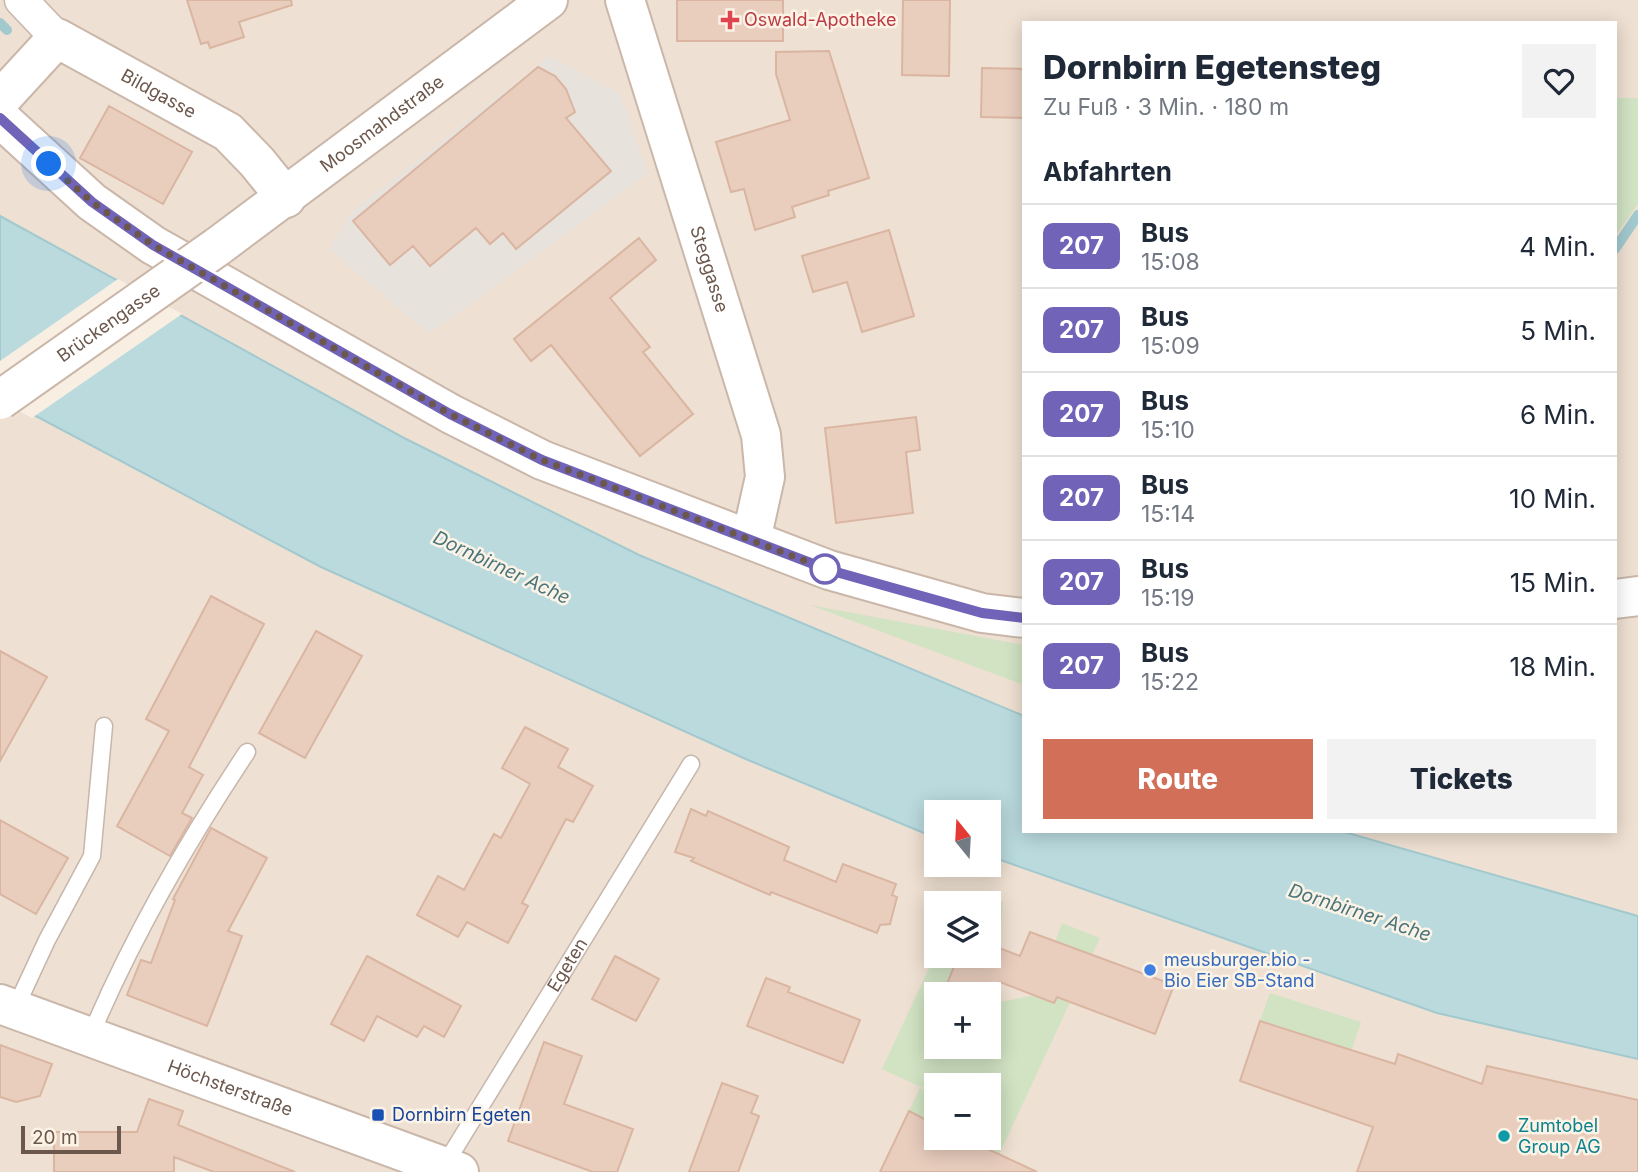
<!DOCTYPE html>
<html lang="de">
<meta charset="utf-8">
<style>
:root{--surface:#fff;--page:#f2f2f3;--text:#1f2937;--muted:#747a83;--line:#e0e1e3;--accent:#d26f58}
body{margin:0;font-family:Inter,sans-serif;background:var(--page);color:var(--text);height:100vh;display:flex;flex-direction:column;font-size:26px;white-space:nowrap}
*{box-sizing:border-box;margin:0}
p{font-size:23px;color:var(--muted)}
.icon{flex:none;width:38px;height:38px;fill:none;stroke:currentColor;stroke-width:2;stroke-linecap:round;stroke-linejoin:round}
.map{position:relative;flex:1;overflow:hidden}
.panel{position:absolute;left:1022px;top:21px;width:595px;height:812px;display:flex;flex-direction:column;background:var(--surface);border-radius:0px;box-shadow:0 4px 18px #0003}
.panel>*{flex:none}
.badge{padding:0 14px;border-radius:10px;font-size:24px;line-height:46px}
.needle{width:46px;rotate:342deg}
.controls{position:absolute;left:924px;top:800px;display:grid;gap:14px}
.controls a{display:grid;place-items:center;width:77px;height:77px;border-radius:0px;background:var(--surface);box-shadow:0 4px 18px #0003;font-size:35px}
.scale{position:absolute;left:21px;bottom:18px;width:100px;box-sizing:border-box;padding-left:7px;border:4px solid #6c574c;border-top:0;font-size:19px;line-height:24px;white-space:nowrap;color:#6c574c;-webkit-text-stroke:5px #fcf3e7;paint-order:stroke}
.you{position:absolute;width:35px;height:35px;margin:-18px;border:5px solid #fff;border-radius:50%;background:#1a73e8;box-shadow:0 0 0 10px #1a73e833}
.map>.badge{position:absolute;translate:-50% -50%;box-shadow:0 0 0 4px #fff}
h2{padding:0 21px;font-size:26px;line-height:63px}
.round{display:grid;place-items:center;flex:none;width:74px;height:74px;border-radius:0px;background:var(--page)}
.summary{display:flex;align-items:center;justify-content:space-between;height:119px;padding:0 21px}
h1{font-size:33px;font-weight:800;line-height:52px}
.cta{display:flex;gap:14px;margin-top:auto;padding:14px 21px}
.cta a{flex:1;height:80px;border-radius:0px;background:var(--accent);color:#fff;font-size:28px;font-weight:800;line-height:80px;text-align:center}
.cta a+a{background:var(--page);color:var(--text)}
ul{padding:0;list-style:none}
li{display:flex;align-items:center;gap:21px;height:84px;padding:0 21px;border-top:2px solid var(--line)}
li div{flex:1}
li b{display:block;font-size:26px}
li em{font-style:normal}
li .badge{min-width:77px;font-weight:700;text-align:center}
.map>svg:first-child{display:block}
</style>
<div class="map">
<svg width="1638" height="1172" viewBox="0 0 1638 1172">
<rect width="100%" height="100%" fill="#f8efe2"/>
<path fill="#eee0d2" fill-rule="evenodd" d="M 0,0 L 1638,0 L 1638,1172 L 0,1172 ZM 1024,23 L 1615,23 L 1615,831 L 1024,831 ZM 936,812 L 989,812 L 989,864 L 936,864 ZM 936,903 L 989,903 L 989,956 L 936,956 ZM 936,994 L 989,994 L 989,1046 L 936,1046 ZM 936,1085 L 989,1085 L 989,1138 L 936,1138 Z"/>
<path fill="#e8e2dd" d="M 549,56 L 620,94 L 648,174 L 429,334 L 329,249 L 351,213 Z"/>
<path fill="#d1e3c3" d="M 1615,98 L 1638,98 L 1638,204 L 1615,236 Z
M 810,605 L 1024,645 L 1024,685 Z
M 984,893 L 1003,903 L 999,948 L 989,944 L 989,903 L 960,903 L 962,898 L 980,901 Z
M 1062,923 L 1100,938 L 991,1172 L 970,1140 L 964,1138 L 989,1138 L 989,1085 L 936,1085 L 936,1094 L 882,1069 L 936,953 L 958,956 L 943,994 L 936,994 L 936,1046 L 989,1046 L 989,1004 L 1036,995 Z
M 1270,993 L 1361,1022 L 1351,1052 L 1260,1021 Z
M 920,1088 L 936,1095 L 936,1125 L 909,1111 Z"/>
<path fill="#badade" stroke="#a2c9ce" stroke-width="2" d="M 0,216 L 404,438 L 639,555 L 1024,716 L 1024,831 L 1341,831 L 1638,916 L 1638,1059 L 1437,1013 L 989,856 L 989,812 L 936,812 L 936,838 L 924,833 L 748,760 L 321,567 L 0,397 Z"/>
<path fill="#f8efe2" d="M 118,279 L 182,314 L 32,418 L 0,401 L 0,361 Z"/>
<g fill="none" stroke-linecap="round" stroke-linejoin="round">
<path stroke="#a2c9ce" stroke-width="10" d="M 0,23 L 7,30
M 1615,249 L 1638,215"/>
</g>
<path fill="#e9cebe" stroke="#dab5a1" stroke-width="2" d="M 187,0 L 291,0 L 292,5 L 239,22 L 244,37 L 210,48 L 208,42 L 201,44 Z
M 677,0 L 783,0 L 783,41 L 677,41 Z
M 903,0 L 950,0 L 949,76 L 902,75 Z
M 829,51 L 869,178 L 828,191 L 829,195 L 792,207 L 795,217 L 755,230 L 744,189 L 731,192 L 716,142 L 790,120 L 776,74 L 776,52 Z
M 538,67 L 555,76 L 566,89 L 575,112 L 566,118 L 611,171 L 516,249 L 503,233 L 490,244 L 476,228 L 430,266 L 413,246 L 390,265 L 353,221 Z
M 982,68 L 1024,69 L 1024,118 L 981,117 Z
M 109,106 L 192,152 L 163,204 L 80,158 Z
M 889,230 L 914,316 L 862,332 L 847,282 L 813,292 L 802,256 Z
M 639,238 L 656,260 L 610,298 L 650,347 L 643,352 L 693,414 L 640,456 L 551,345 L 531,361 L 514,339 Z
M 916,417 L 920,450 L 906,452 L 913,513 L 836,523 L 825,428 Z
M 211,596 L 264,624 L 189,767 L 203,775 L 182,813 L 192,818 L 170,856 L 117,826 L 169,731 L 146,719 Z
M 316,631 L 362,656 L 305,758 L 259,733 Z
M 0,651 L 47,677 L 0,761 Z
M 525,727 L 568,749 L 558,767 L 593,786 L 573,822 L 566,819 L 522,903 L 528,906 L 508,943 L 467,922 L 458,937 L 417,915 L 438,876 L 464,890 L 494,834 L 501,838 L 530,784 L 502,768 Z
M 691,809 L 706,816 L 708,811 L 789,847 L 784,860 L 836,882 L 843,864 L 896,884 L 892,895 L 897,897 L 890,924 L 880,925 L 877,933 L 771,892 L 770,895 L 691,861 L 694,858 L 675,852 Z
M 0,820 L 68,858 L 36,914 L 0,894 Z
M 211,828 L 267,858 L 228,931 L 242,936 L 207,1026 L 127,995 L 141,960 L 151,963 L 175,900 L 173,899 Z
M 1030,932 L 1174,985 L 1155,1034 L 1057,997 L 1054,1003 L 1000,982 L 996,992 L 984,987 L 981,994 L 943,994 L 955,964 L 936,956 L 989,956 L 989,944 L 1020,956 Z
M 367,956 L 461,1006 L 444,1037 L 424,1026 L 417,1037 L 377,1016 L 364,1041 L 331,1024 Z
M 615,956 L 659,979 L 636,1021 L 592,999 Z
M 766,978 L 790,987 L 788,992 L 860,1020 L 843,1063 L 747,1026 Z
M 1260,1021 L 1395,1064 L 1398,1054 L 1482,1084 L 1487,1066 L 1638,1100 L 1638,1172 L 1357,1172 L 1373,1127 L 1240,1081 Z
M 544,1042 L 582,1056 L 564,1104 L 633,1129 L 617,1172 L 593,1172 L 508,1141 Z
M 0,1045 L 52,1064 L 40,1096 L 16,1102 L 0,1097 Z
M 722,1083 L 758,1096 L 751,1113 L 759,1116 L 738,1172 L 689,1172 Z
M 149,1099 L 183,1111 L 178,1125 L 295,1172 L 214,1172 L 174,1157 L 174,1172 L 54,1172 L 54,1132 L 137,1132 Z
M 909,1111 L 936,1125 L 936,1138 L 964,1138 L 1037,1172 L 880,1172 Z"/>
<g fill="none" stroke-linecap="round" stroke-linejoin="round">
<g stroke="#c7b6ab" stroke-width="19">
<g id="lane">
<path d="M 15,1009 L 47,940 L 92,856 L 104,726"/>
<path d="M 90,1037 C 132,937 187,842 247,752"/>
<path id="s1" d="M 444,1166 L 691,764"/>
</g>
</g>
<g stroke="#c7b6ab" stroke-width="35">
<path id="street" d="M 21,0 L 57,38"/>
</g>
<g stroke="#cab7a9" stroke-width="42">
<g id="secondary">
<path id="s2" d="M 625,0 L 761,435 L 765,477 L 751,540"/>
<path id="s3" d="M 0,100 L 57,38 L 228,132 L 257,162 L 286,198"/>
<path d="M 0,118 L 92,202 L 153,245 L 451,414 L 542,460 L 829,570 L 982,613 L 1024,618"/>
<path id="s4" d="M 217,247 L 548,0"/>
<path d="M 1615,599 L 1638,596"/>
<path id="s5" d="M 0,1004 L 459,1172"/>
</g>
</g>
<use href="#lane" stroke="#fff" stroke-width="16"/>
<use href="#street" stroke="#fff" stroke-width="32"/>
<use href="#secondary" stroke="#fff" stroke-width="38"/>
<g stroke="#cab7a9" stroke-width="42" stroke-linecap="butt">
<g id="secondary-bridge">
<path id="s6" d="M 0,400 L 217,247"/>
</g>
</g>
<use href="#secondary-bridge" stroke="#fff" stroke-width="38"/>
</g>
<g fill="none" stroke-linecap="round" stroke-linejoin="round">
<g stroke="#fff" stroke-width="16">
<path id="line" d="M 0,118 L 92,202 L 153,245 L 450,414 L 542,460 L 829,570 L 982,613 L 1024,618"/>
</g>
<use href="#line" stroke="#7163b7" stroke-width="10"/>
<path stroke="#6c574c" stroke-width="7" stroke-dasharray="0 12.6" d="M 49,164 L 92,202 L 153,245 L 450,414 L 542,460 L 829,570 L 825,569"/>
</g>
<path fill="#e0444e" stroke="#fcf3e7" stroke-width="2.5" d="M726.5 9.5h7v7h7v7h-7v7h-7v-7h-7v-7h7z"/>
<circle fill="#fff" stroke="#7163b7" stroke-width="3.5" cx="825" cy="569" r="14"/>
<circle fill="#3f7fe0" stroke="#fcf3e7" stroke-width="2.5" cx="1150" cy="970" r="7"/>
<rect fill="#1a4fb4" stroke="#fcf3e7" stroke-width="2.5" x="371" y="1108" width="14" height="14" rx="3.5"/>
<circle fill="#0f9aa8" stroke="#fcf3e7" stroke-width="2.5" cx="1504" cy="1136" r="7"/>
<g text-anchor="middle" stroke-width="5" stroke-linejoin="round" paint-order="stroke">
<g font-size="18" fill="#be3a42" stroke="#fcf3e7" text-anchor="start">
<text x="744" y="26">Oswald-Apotheke</text>
</g>
<g font-size="18" fill="#6c574c" stroke="#fcf3e7">
<text dy="6" stroke="none"><textPath href="#s3" startOffset="200">Bildgasse</textPath></text>
<text dy="6" stroke="none"><textPath href="#s4" startOffset="206">Moosmahdstraße</textPath></text>
<text dy="6" stroke="none"><textPath href="#s2" startOffset="282">Steggasse</textPath></text>
<text dy="6" stroke="none"><textPath href="#s6" startOffset="133">Brückengasse</textPath></text>
<text dy="6" stroke="none"><textPath href="#s1" startOffset="236">Egeten</textPath></text>
<text dy="6" stroke="none"><textPath href="#s5" startOffset="245">Höchsterstraße</textPath></text>
</g>
<g font-size="18" fill="#366cbe" stroke="#fcf3e7" text-anchor="start">
<text x="1164" y="966">meusburger.bio -<tspan x="1164" dy="21">Bio Eier SB-Stand</tspan></text>
</g>
<g font-size="18" fill="#164399" stroke="#fcf3e7" text-anchor="start">
<text x="392" y="1121">Dornbirn Egeten</text>
</g>
<g font-size="18" fill="#0d838f" stroke="#fcf3e7" text-anchor="start">
<text x="1518" y="1132">Zumtobel<tspan x="1518" dy="21">Group AG</tspan></text>
</g>
<g font-size="19" font-style="italic" fill="#4a757c" stroke="#fcf3e7">
<text transform="translate(502 567) rotate(25)" y="7">Dornbirner Ache</text>
<text transform="translate(1360 912) rotate(18)" y="7">Dornbirner Ache</text>
</g>
</g>
</svg>
<div class="controls">
<a><svg class="needle" viewBox="-14 -14 28 28"><path d="M0-13l5 13h-10z" fill="#e53935"/><path d="M0 13l5-13h-10z" fill="#747a83"/></svg></a>
<a><svg class="icon" aria-label="layers" viewBox="0 0 24 24"><path d="M12 4l9 5-9 5-9-5zM3 14l9 5 9-5"/></svg></a>
<a>+</a>
<a>−</a>
</div>
<div class="scale">20 m</div>
<div class="you" style="left:49px;top:164px"></div>
<section class="panel">
<div class="summary"><div><h1>Dornbirn Egetensteg</h1><p>Zu Fuß · 3 Min. · 180 m</p></div><a class="round"><svg class="icon" aria-label="heart" viewBox="0 0 24 24"><path d="M12 20l-8-8c-3-5 5-10 8-4 3-6 11-1 8 4z"/></svg></a></div>
<h2>Abfahrten</h2>
<ul>
<li><span class="badge" style="background:#7163b7;color:#fff">207</span><div><b>Bus</b><p>15:08</p></div><em>4 Min.</em></li>
<li><span class="badge" style="background:#7163b7;color:#fff">207</span><div><b>Bus</b><p>15:09</p></div><em>5 Min.</em></li>
<li><span class="badge" style="background:#7163b7;color:#fff">207</span><div><b>Bus</b><p>15:10</p></div><em>6 Min.</em></li>
<li><span class="badge" style="background:#7163b7;color:#fff">207</span><div><b>Bus</b><p>15:14</p></div><em>10 Min.</em></li>
<li><span class="badge" style="background:#7163b7;color:#fff">207</span><div><b>Bus</b><p>15:19</p></div><em>15 Min.</em></li>
<li><span class="badge" style="background:#7163b7;color:#fff">207</span><div><b>Bus</b><p>15:22</p></div><em>18 Min.</em></li>
</ul>
<div class="cta"><a>Route</a><a>Tickets</a></div>
</section>
</div>
